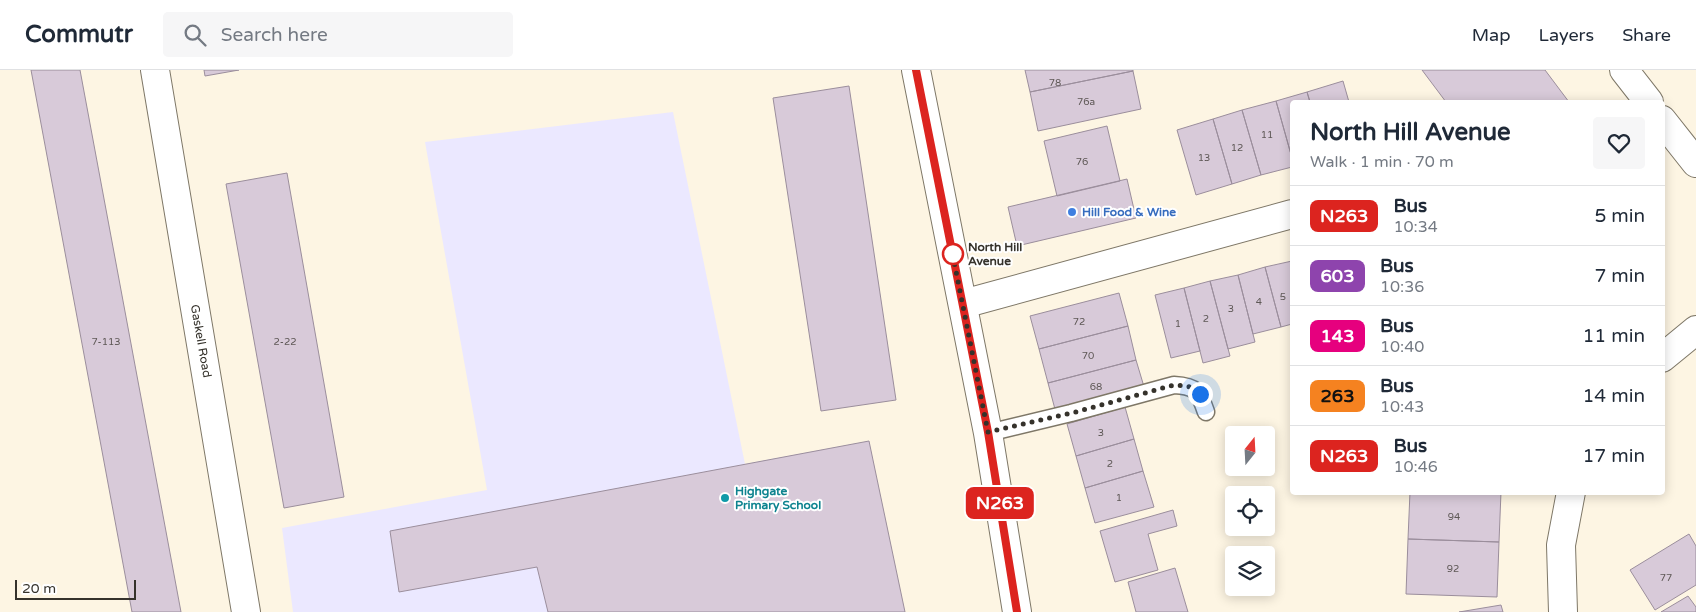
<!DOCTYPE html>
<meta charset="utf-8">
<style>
:root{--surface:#fff;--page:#f6f6f7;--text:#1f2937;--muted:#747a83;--line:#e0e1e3}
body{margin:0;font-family:"Varela Round",sans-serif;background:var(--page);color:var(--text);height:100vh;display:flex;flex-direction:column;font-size:19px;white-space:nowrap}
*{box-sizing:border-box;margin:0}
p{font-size:16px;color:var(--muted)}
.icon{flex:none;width:28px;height:28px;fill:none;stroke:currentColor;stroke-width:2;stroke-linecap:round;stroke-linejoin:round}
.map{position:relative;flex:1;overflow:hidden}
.side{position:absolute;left:1290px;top:30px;width:375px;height:395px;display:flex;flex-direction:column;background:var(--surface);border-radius:5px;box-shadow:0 2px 12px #0003}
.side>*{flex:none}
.badge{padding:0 10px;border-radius:8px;font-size:18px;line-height:32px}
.needle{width:32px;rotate:18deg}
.tools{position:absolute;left:1225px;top:356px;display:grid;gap:10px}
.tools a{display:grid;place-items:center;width:50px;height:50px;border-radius:5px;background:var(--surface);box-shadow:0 2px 12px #0003;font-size:25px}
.scale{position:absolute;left:15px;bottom:12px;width:121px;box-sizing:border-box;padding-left:5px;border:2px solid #35322b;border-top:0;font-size:14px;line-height:18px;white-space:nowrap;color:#35322b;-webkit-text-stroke:4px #fff;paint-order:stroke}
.you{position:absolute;width:25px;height:25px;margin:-12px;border:4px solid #fff;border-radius:50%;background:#1a73e8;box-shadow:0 0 0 8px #1a73e833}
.map>.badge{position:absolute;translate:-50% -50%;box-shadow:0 0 0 2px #fff}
.round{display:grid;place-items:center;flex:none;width:52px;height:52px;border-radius:5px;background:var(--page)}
.head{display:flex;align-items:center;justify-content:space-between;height:85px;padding:0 20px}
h1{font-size:24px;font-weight:700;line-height:38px}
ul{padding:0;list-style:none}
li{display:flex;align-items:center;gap:15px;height:60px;padding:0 20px;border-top:1px solid var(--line)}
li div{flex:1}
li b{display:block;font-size:19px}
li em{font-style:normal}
li .badge{min-width:55px;font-weight:700;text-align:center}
header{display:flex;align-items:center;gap:30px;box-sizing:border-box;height:70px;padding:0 25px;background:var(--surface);border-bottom:1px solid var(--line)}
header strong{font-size:24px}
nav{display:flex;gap:28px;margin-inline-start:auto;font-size:18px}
.search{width:350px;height:45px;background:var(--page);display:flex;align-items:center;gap:12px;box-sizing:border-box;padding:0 18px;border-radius:5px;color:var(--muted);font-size:19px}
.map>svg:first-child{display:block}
</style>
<header>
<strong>Commutr</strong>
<div class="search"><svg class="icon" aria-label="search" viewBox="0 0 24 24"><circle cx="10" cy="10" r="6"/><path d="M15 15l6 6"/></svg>Search here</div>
<nav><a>Map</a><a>Layers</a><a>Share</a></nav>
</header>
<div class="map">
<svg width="1696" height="542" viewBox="0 0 1696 542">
<rect width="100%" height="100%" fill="#fdf5e3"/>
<path fill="#ebe8ff" d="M 673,42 L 745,394 L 869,371 L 904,542 L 293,542 L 282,458 L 487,420 L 425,72 Z"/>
<path fill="#d8cad9" stroke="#9b8e9c" d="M 31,0 L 80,0 L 181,542 L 132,542 Z
M 204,0 L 239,0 L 205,6 Z
M 1025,0 L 1133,0 L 1133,1 L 1030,22 Z
M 1422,0 L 1545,0 L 1569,32 L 1446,32 Z
M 1133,1 L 1141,39 L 1038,61 L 1030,22 Z
M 1343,11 L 1349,32 L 1310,32 L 1307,22 Z
M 849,16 L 896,330 L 821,341 L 773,28 Z
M 1307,22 L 1310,32 L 1292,32 L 1292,88 L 1276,31 Z
M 1276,31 L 1292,88 L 1292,97 L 1261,105 L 1242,40 Z
M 1242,40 L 1261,105 L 1232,114 L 1213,49 Z
M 1213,49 L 1232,114 L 1196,125 L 1177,60 Z
M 1107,56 L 1120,111 L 1057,126 L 1044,71 Z
M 287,103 L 344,427 L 284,438 L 226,114 Z
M 1127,109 L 1136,148 L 1017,176 L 1008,137 Z
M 1292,191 L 1292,254 L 1281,257 L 1265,197 Z
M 1265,197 L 1281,257 L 1253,264 L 1238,205 Z
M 1238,205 L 1255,272 L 1228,279 L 1210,211 Z
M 1210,211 L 1230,286 L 1203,293 L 1184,218 Z
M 1184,218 L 1200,281 L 1171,288 L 1155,225 Z
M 1119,223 L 1128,256 L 1039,279 L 1030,246 Z
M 1128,256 L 1136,290 L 1048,313 L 1039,279 Z
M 1136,290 L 1145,320 L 1056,343 L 1048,313 Z
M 1125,337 L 1134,369 L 1076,386 L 1067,354 Z
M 1134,369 L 1143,401 L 1085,418 L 1076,386 Z
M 869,371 L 905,542 L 548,542 L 537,497 L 399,522 L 390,461 Z
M 1143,401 L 1154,437 L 1095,453 L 1085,418 Z
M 1410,422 L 1501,422 L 1499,472 L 1408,469 Z
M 1173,440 L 1177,456 L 1148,464 L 1158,500 L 1115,512 L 1100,461 Z
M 1689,464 L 1696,476 L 1696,515 L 1655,540 L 1630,500 Z
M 1408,469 L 1499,472 L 1497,527 L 1406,524 Z
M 1175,498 L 1188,542 L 1136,542 L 1128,512 Z
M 1688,526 L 1696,537 L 1696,542 L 1661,542 Z
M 1501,535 L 1503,542 L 1459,542 Z"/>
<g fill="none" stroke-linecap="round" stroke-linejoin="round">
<g stroke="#7e7767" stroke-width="19">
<path id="service" d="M 988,363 L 1071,343 L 1174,315 C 1197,316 1199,322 1206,342"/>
</g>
<g stroke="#7e7767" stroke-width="30">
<path id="minor" d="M 155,0 L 246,542
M 963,234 L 1292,144
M 1662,288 L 1696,260
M 1563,542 L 1561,475 L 1571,422"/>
</g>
<g stroke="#7e7767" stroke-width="30">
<path id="secondary" d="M 916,0 L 988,363 L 1017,542"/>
</g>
<g stroke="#7e7767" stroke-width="30">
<path id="trunk" d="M 1624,0 L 1649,32
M 1662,50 L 1696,93"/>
</g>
<use href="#service" stroke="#fff" stroke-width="16"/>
<use href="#minor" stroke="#fff" stroke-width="28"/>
<use href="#secondary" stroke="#fff" stroke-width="28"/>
<use href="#trunk" stroke="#fff" stroke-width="28"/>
</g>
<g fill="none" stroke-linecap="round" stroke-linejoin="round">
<g stroke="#fff" stroke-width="11">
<path id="line" d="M 916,0 L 988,362 L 1017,542"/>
</g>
<use href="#line" stroke="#dc241f" stroke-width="8"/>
<path stroke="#35322b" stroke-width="5" stroke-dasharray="0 9" d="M 953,184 L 951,176 L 988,362 L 1072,343 L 1174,315 L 1188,316 L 1200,324"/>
</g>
<circle fill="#3f7fe0" stroke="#fff" stroke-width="2" cx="1072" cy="142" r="5"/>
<circle fill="#fff" stroke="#dc241f" stroke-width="2.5" cx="953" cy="184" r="10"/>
<circle fill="#0f9aa8" stroke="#fff" stroke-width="2" cx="725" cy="428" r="5"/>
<g text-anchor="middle" stroke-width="4" stroke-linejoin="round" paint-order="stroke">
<g font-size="10" fill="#5e5856">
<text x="1055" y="16">78</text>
<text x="1086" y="35">76a</text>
<text x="1267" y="68">11</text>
<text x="1237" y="81">12</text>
<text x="1204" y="91">13</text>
<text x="1082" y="95">76</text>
<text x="1283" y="230">5</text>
<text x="1259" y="235">4</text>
<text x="1231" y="242">3</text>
<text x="1206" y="252">2</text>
<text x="1079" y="255">72</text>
<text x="1178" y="257">1</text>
<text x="106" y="275">7-113</text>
<text x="285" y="275">2-22</text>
<text x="1088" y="289">70</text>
<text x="1096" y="320">68</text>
<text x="1101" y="366">3</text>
<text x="1110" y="397">2</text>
<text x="1119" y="431">1</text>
<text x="1454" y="450">94</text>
<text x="1453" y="502">92</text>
<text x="1666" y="511">77</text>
</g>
<g font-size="12" font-weight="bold" fill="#366cbe" stroke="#fff" text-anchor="start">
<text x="1082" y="146">Hill Food &amp; Wine</text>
</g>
<g font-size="12" font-weight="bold" fill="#35322b" stroke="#fff" text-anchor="start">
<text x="968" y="181">North Hill<tspan x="968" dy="14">Avenue</tspan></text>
</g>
<g font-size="12" fill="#35322b" stroke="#fff">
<text transform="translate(201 271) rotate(80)" y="4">Gaskell Road</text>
</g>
<g font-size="12" font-weight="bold" fill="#0d838f" stroke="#fff" text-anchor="start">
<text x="735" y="425">Highgate<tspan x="735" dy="14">Primary School</tspan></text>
</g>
</g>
</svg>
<div class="tools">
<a><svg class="needle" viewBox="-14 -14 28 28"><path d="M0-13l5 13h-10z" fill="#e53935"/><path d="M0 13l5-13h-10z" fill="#747a83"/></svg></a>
<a><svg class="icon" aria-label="locate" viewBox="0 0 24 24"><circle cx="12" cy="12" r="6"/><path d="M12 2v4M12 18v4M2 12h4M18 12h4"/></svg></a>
<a><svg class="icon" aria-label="layers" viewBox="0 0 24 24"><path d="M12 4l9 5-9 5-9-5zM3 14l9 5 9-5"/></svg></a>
</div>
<div class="scale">20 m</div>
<div class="you" style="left:1200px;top:324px"></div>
<b class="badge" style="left:1000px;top:433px;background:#dc241f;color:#fff">N263</b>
<section class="side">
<div class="head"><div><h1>North Hill Avenue</h1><p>Walk · 1 min · 70 m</p></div><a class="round"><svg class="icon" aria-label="heart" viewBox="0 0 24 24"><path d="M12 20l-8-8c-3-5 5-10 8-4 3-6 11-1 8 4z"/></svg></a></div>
<ul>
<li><span class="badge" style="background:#dc241f;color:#fff">N263</span><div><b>Bus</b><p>10:34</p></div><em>5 min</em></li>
<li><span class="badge" style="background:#8e44ad;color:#fff">603</span><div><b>Bus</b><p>10:36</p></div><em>7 min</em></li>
<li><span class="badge" style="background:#e6007e;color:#fff">143</span><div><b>Bus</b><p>10:40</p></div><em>11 min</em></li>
<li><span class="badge" style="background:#f58220;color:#111">263</span><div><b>Bus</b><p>10:43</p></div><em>14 min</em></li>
<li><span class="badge" style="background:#dc241f;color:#fff">N263</span><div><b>Bus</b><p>10:46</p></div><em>17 min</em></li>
</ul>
</section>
</div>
